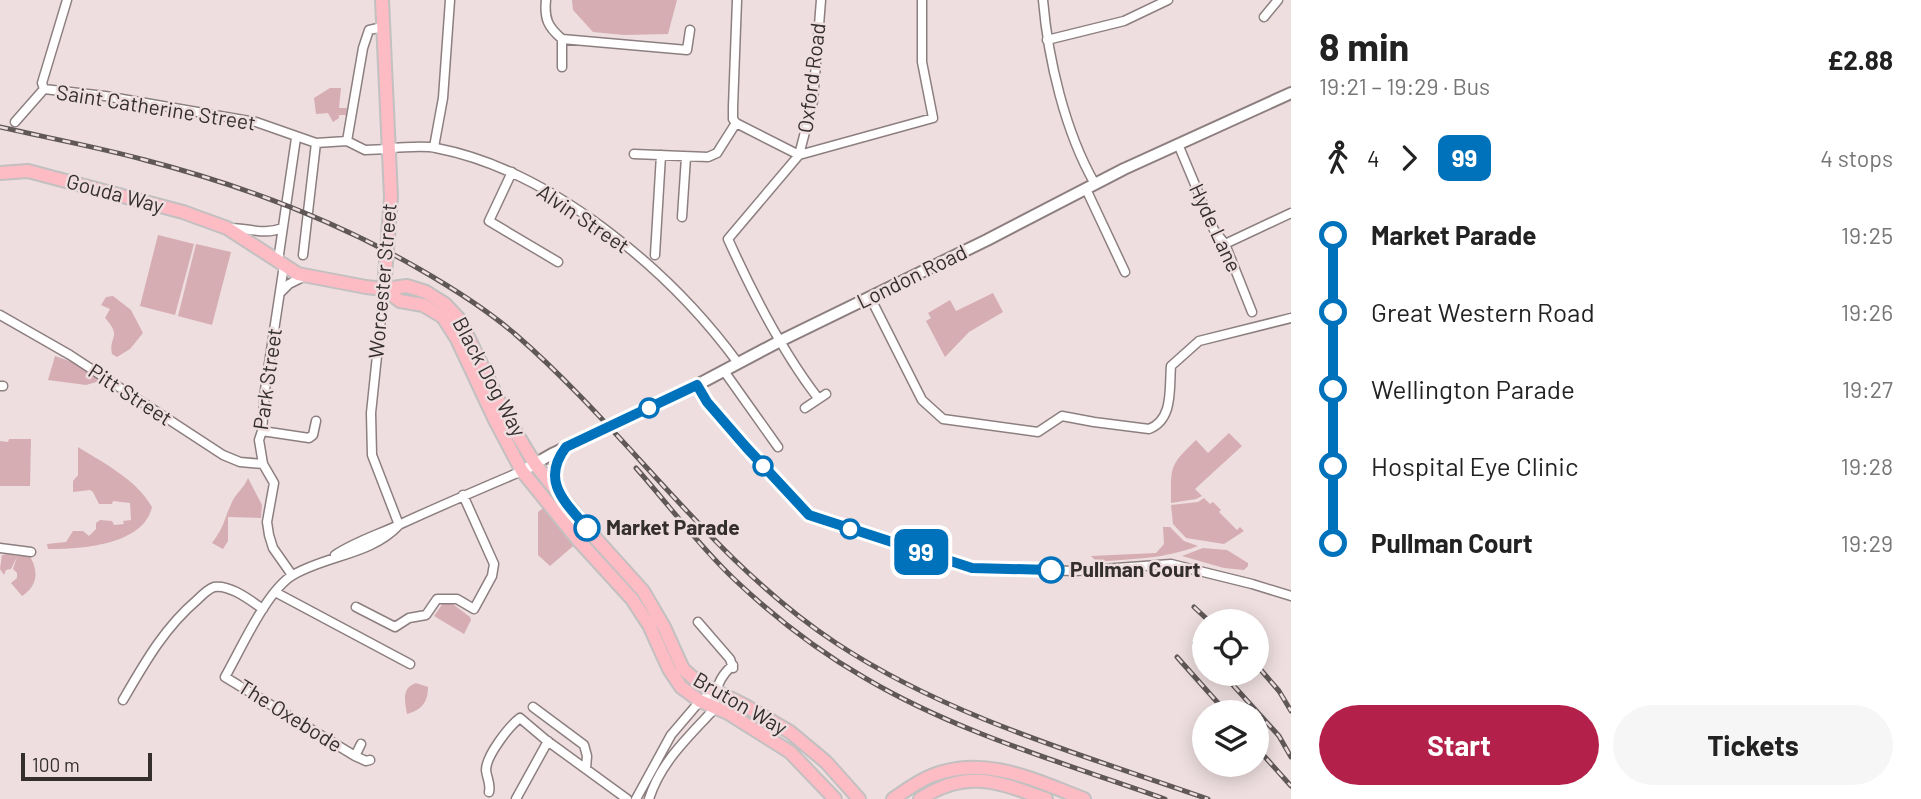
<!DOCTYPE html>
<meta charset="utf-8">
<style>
:root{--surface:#fff;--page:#f6f6f6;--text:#222;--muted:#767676;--accent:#b3214a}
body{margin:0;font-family:Barlow,sans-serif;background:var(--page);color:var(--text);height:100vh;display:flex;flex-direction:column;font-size:26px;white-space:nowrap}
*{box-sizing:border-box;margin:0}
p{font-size:23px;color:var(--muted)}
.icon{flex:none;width:38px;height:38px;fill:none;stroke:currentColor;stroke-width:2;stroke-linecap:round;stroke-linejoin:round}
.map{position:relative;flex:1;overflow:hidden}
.details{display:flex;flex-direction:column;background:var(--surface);width:630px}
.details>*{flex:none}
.badge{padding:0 14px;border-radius:10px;font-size:24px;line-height:46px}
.buttons{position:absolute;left:1192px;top:609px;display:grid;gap:14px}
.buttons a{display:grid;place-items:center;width:77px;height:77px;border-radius:50%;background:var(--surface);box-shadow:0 4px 18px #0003;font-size:35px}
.scale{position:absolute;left:21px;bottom:18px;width:131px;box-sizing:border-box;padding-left:7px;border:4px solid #342e2f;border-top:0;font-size:19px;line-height:24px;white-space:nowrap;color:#342e2f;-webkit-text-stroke:5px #eededf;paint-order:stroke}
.map>.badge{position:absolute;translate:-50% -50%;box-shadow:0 0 0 4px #fff}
.legs{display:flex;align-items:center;gap:10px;height:77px;padding:0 28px;font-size:23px}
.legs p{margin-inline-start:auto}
.summary{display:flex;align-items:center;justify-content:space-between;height:119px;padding:0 28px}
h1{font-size:38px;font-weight:700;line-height:52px}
.button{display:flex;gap:14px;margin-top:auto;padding:14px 28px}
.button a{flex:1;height:80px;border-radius:42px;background:var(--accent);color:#fff;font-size:28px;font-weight:700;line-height:80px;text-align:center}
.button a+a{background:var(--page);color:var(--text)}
ul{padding:0 28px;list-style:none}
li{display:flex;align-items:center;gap:24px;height:77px;font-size:26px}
li i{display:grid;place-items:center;width:10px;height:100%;margin:0 9px;background:currentColor}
li i::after{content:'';width:18px;height:18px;margin:-9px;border:5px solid;border-radius:50%;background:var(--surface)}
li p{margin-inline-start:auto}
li:first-child i{background:linear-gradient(#0000 50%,currentColor 0)}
li:last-child i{background:linear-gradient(currentColor 50%,#0000 0)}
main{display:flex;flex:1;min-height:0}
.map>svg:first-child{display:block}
</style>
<main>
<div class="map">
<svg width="1291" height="799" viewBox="0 0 1291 799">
<rect width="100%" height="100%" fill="#eededf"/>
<path fill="#d6adb2" d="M 572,0 L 677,0 L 668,34 L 624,35 L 593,32 L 573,10 Z
M 330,88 L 341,88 L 339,108 L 347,108 L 346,115 L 339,115 L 339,118 L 333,122 L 328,113 L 316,114 L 314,98 Z
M 158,235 L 194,244 L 175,315 L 140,306 Z
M 196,244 L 231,252 L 212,325 L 178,316 Z
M 993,293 L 1003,312 L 969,332 L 945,357 L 926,321 L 931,318 L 928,313 L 950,300 L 956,311 Z
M 113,296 L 131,310 L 143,333 L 130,349 L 117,357 L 112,354 C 108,336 123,338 105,318 L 110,309 L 101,305 L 106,297 Z
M 55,356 L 75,363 L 100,381 L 86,385 L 48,380 Z
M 1229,433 L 1242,446 L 1195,489 L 1202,496 L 1196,499 L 1171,503 C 1171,466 1169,466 1196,440 L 1208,453 Z
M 9,439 L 31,439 L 30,486 L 0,486 L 0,441 L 8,442 Z
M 78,447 C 105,464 136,479 152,507 C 143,546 79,549 48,549 L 47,544 L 66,542 L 73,531 L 83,531 L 89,536 L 96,529 L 96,523 L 100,520 L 112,521 L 114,525 L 124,524 L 123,521 L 131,520 L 130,503 L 113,501 L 112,504 L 99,504 L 93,492 L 90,490 L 73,492 L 73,481 L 78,475 Z
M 248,478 L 262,505 L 261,518 L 228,517 L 228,541 L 223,549 L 212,543 C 225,526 224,519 232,502 C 236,493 244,488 248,478 Z
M 1204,498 L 1210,504 L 1213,502 L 1221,510 L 1219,512 L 1237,530 L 1240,527 L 1244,531 L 1224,544 L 1186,538 L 1173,524 L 1171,505 L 1198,502 Z
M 549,504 L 579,541 L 550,566 L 538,555 L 538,512 Z
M 1163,527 L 1170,527 L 1184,541 L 1198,546 C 1160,560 1136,558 1097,562 L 1091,556 L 1156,553 L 1164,544 Z
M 1203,548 L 1227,550 L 1248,563 L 1248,566 L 1244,570 L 1224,568 L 1182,556 Z
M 8,554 L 17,556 L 29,555 C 39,570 38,586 22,596 L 11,583 L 17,578 L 17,573 L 13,569 L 17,557 L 11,569 L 6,570 L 4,575 L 0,569 L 2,555 Z
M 450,602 L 470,617 L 471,620 L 464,634 L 434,616 L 443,603 Z
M 416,683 L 428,687 C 428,703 421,710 407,714 C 405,701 401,688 416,683 Z"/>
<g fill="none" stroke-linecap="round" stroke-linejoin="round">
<g stroke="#8d7f80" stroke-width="11">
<path id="minor" d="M 546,0 C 544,19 548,27 562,39 L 687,50 L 690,30
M 1043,0 C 1048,59 1065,132 1095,184
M 1264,17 L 1278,0
M 1047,40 L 1124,21 L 1168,0
M 562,67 L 562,39
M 44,89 L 105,96 L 256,122 L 316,143 L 347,141 L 365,150 L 389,149
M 15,122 L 44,89 L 42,83 L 67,0
M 736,123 L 799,155
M 347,141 L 363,48 L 369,30 L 383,27
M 1178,144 L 1214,230 L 1225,244 L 1252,312
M 434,147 L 443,98 L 450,0
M 389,148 C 404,148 422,145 436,148 C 551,170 670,270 738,363
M 634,154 L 708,157 L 717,153 L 736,123 L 733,119 L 733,107 L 737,0
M 799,155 L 933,118 L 922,62 L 922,0
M 512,172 L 489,221 L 558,262
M 1086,189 L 1125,272
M 682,217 L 686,157
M 227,228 C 247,227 264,236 282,228
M 1225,244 L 1291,213
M 303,255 L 316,143
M 655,255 L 661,155
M 278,261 L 296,138
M 284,265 L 265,390 L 262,431 L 259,440 L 263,464 L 274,483 L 267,522 L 269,535 L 273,548 L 292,575
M 384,289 L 371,413 L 372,455 L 399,525
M 281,292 L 289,284 L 305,276
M 870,297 L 922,400 L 943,419 L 1038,432 L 1062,416 L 1094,422 L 1149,429 C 1174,419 1169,388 1171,366 L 1199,341 L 1291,318
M 0,315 L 70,355 L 223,455 L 240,462 L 263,464
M 724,371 L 778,447
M 697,385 L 707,402 L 746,447 L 809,515 L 818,518 L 972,568 L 1075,571 L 1171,564 L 1252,584 L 1291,596
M 0,386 L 3,386
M 818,398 C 784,354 751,290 728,239 L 799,155 L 813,101 L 821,0
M 805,408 L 826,394
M 262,431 L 309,438 L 313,435 L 316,421
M 0,548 L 31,552
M 335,555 C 356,541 380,534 403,523 C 442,505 482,488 522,471
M 275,592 L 410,664
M 356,607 L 395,627 L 409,618 L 426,615 L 437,599 L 457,599 L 474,609 L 492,576 L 494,564 L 463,495
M 698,622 L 730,659 L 733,668
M 123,700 C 144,664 164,628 197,600 C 201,596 208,589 214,587 C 230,584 251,601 263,609
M 533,707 L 584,745 L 587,756 L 586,769
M 361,744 L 355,756 L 366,761 L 370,760
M 355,756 L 225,677 C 241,649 267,590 293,575 C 327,555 371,555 399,525
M 489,792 C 491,784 487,779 486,770 C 486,756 509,726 520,718 L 546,740 L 627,799
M 516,799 L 548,741
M 636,799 L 671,735 L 700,701 L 715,691
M 649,799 C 661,761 689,737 715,708 C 715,689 719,677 733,665"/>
</g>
<g stroke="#8d7f80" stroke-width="14">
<path id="secondary" d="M 522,471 L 552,454 L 697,385 L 782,340 L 987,240 L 1124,169 L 1291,93
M 557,493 L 555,466 L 564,449"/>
</g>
<g stroke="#c2c0c1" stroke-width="16">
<path id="primary" d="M 382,0 L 391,197 L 384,289
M 0,173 L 28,171 L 183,212 L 227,228 L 298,274 L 366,287 L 384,289 L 407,286 L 426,292 L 445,304 L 460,320 L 506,416 L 535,464 L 589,531 L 643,591 L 664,627 L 683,669 L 699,683 L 744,705 L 790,732 L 826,762 L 859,799
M 384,289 L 400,301 L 423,305 L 443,317 L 457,339 L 495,420 L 522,471 L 579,541 L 632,599 L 649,625 L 669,669 L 681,687 L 700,701 L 728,713 L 790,752 L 835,799
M 893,799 C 905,791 918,781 931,776 C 984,754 1034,780 1084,799
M 920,799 C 967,768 998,782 1046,799"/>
</g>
<use href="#minor" stroke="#fff" stroke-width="8"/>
<use href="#secondary" stroke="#fff" stroke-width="10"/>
<use href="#primary" stroke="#fdbbc4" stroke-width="12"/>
<g stroke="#5f5758" stroke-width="5">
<path id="rail" d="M 0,127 C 48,138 97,147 145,160 C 241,185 335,220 421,270 C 454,289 486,309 515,334 C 627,431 712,561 836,643 C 948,717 1083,755 1208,799
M 636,468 C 669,505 698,545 734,579 C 774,617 818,651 865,678 C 958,733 1064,763 1165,799
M 1194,607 L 1209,621
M 1195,643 L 1204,653
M 1177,657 L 1226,712
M 1260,669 L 1279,691 L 1291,711
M 1223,674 L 1279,736 L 1291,757
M 1256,747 L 1291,786"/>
</g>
<use href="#rail" stroke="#eededf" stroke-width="2.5" stroke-dasharray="8" stroke-linecap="butt"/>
</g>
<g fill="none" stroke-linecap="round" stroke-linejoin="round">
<g stroke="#fff" stroke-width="16">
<path id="line-1" d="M 587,528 C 565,502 540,481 566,447 L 697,385 L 707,402 L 746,447 L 809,515 L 972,568 L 1051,570"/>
</g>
<use href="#line-1" stroke="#0072bc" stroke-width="10"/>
</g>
<g fill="#fff" stroke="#0072bc" stroke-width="3.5">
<circle cx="649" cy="408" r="9"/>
<circle cx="763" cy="466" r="9"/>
<circle cx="587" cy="528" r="12"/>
<circle cx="850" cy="529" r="9"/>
<circle cx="1051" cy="570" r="12"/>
</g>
<g text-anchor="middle" stroke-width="5" stroke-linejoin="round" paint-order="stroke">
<g font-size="21" fill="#342e2f" stroke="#eededf">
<text transform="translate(812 78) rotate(-83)" y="7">Oxford Road</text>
<text transform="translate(156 108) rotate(9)" y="7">Saint Catherine Street</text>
<text transform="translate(115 194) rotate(15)" y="7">Gouda Way</text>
<text transform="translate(583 219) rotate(34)" y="7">Alvin Street</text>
<text transform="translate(1215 228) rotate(65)" y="7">Hyde Lane</text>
<text transform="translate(912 277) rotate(-26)" y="7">London Road</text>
<text transform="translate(383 281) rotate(-85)" y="7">Worcester Street</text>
<text transform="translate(489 377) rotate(62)" y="7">Black Dog Way</text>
<text transform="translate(268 379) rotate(-82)" y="7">Park Street</text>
<text transform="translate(130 395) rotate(33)" y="7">Pitt Street</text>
<text transform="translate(740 704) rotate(30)" y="7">Bruton Way</text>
<text transform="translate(290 716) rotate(32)" y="7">The Oxebode</text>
</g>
<g font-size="21" font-weight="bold" fill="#342e2f" stroke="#eededf" text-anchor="start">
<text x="606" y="535">Market Parade</text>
<text x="1070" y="577">Pullman Court</text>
</g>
</g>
</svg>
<div class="buttons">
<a><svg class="icon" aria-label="locate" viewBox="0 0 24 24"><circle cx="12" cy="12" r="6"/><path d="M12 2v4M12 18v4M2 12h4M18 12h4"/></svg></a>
<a><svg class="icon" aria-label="layers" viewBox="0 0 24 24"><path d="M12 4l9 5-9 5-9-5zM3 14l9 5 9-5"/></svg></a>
</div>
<div class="scale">100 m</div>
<b class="badge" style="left:921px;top:552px;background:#0072bc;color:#fff">99</b>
</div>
<section class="details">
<div class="summary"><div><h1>8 min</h1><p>19:21 – 19:29 · Bus</p></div><b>£2.88</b></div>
<div class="legs"><svg class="icon" aria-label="walk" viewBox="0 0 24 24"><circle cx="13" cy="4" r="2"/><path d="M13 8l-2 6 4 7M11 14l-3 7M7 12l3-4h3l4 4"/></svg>4<svg class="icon" aria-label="forward" viewBox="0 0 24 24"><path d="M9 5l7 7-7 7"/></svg><b class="badge" style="background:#0072bc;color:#fff">99</b><p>4 stops</p></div>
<ul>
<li><i style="color:#0072bc"></i><b>Market Parade</b><p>19:25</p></li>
<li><i style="color:#0072bc"></i><span>Great Western Road</span><p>19:26</p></li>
<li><i style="color:#0072bc"></i><span>Wellington Parade</span><p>19:27</p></li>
<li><i style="color:#0072bc"></i><span>Hospital Eye Clinic</span><p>19:28</p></li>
<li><i style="color:#0072bc"></i><b>Pullman Court</b><p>19:29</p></li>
</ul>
<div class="button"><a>Start</a><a>Tickets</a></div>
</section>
</main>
